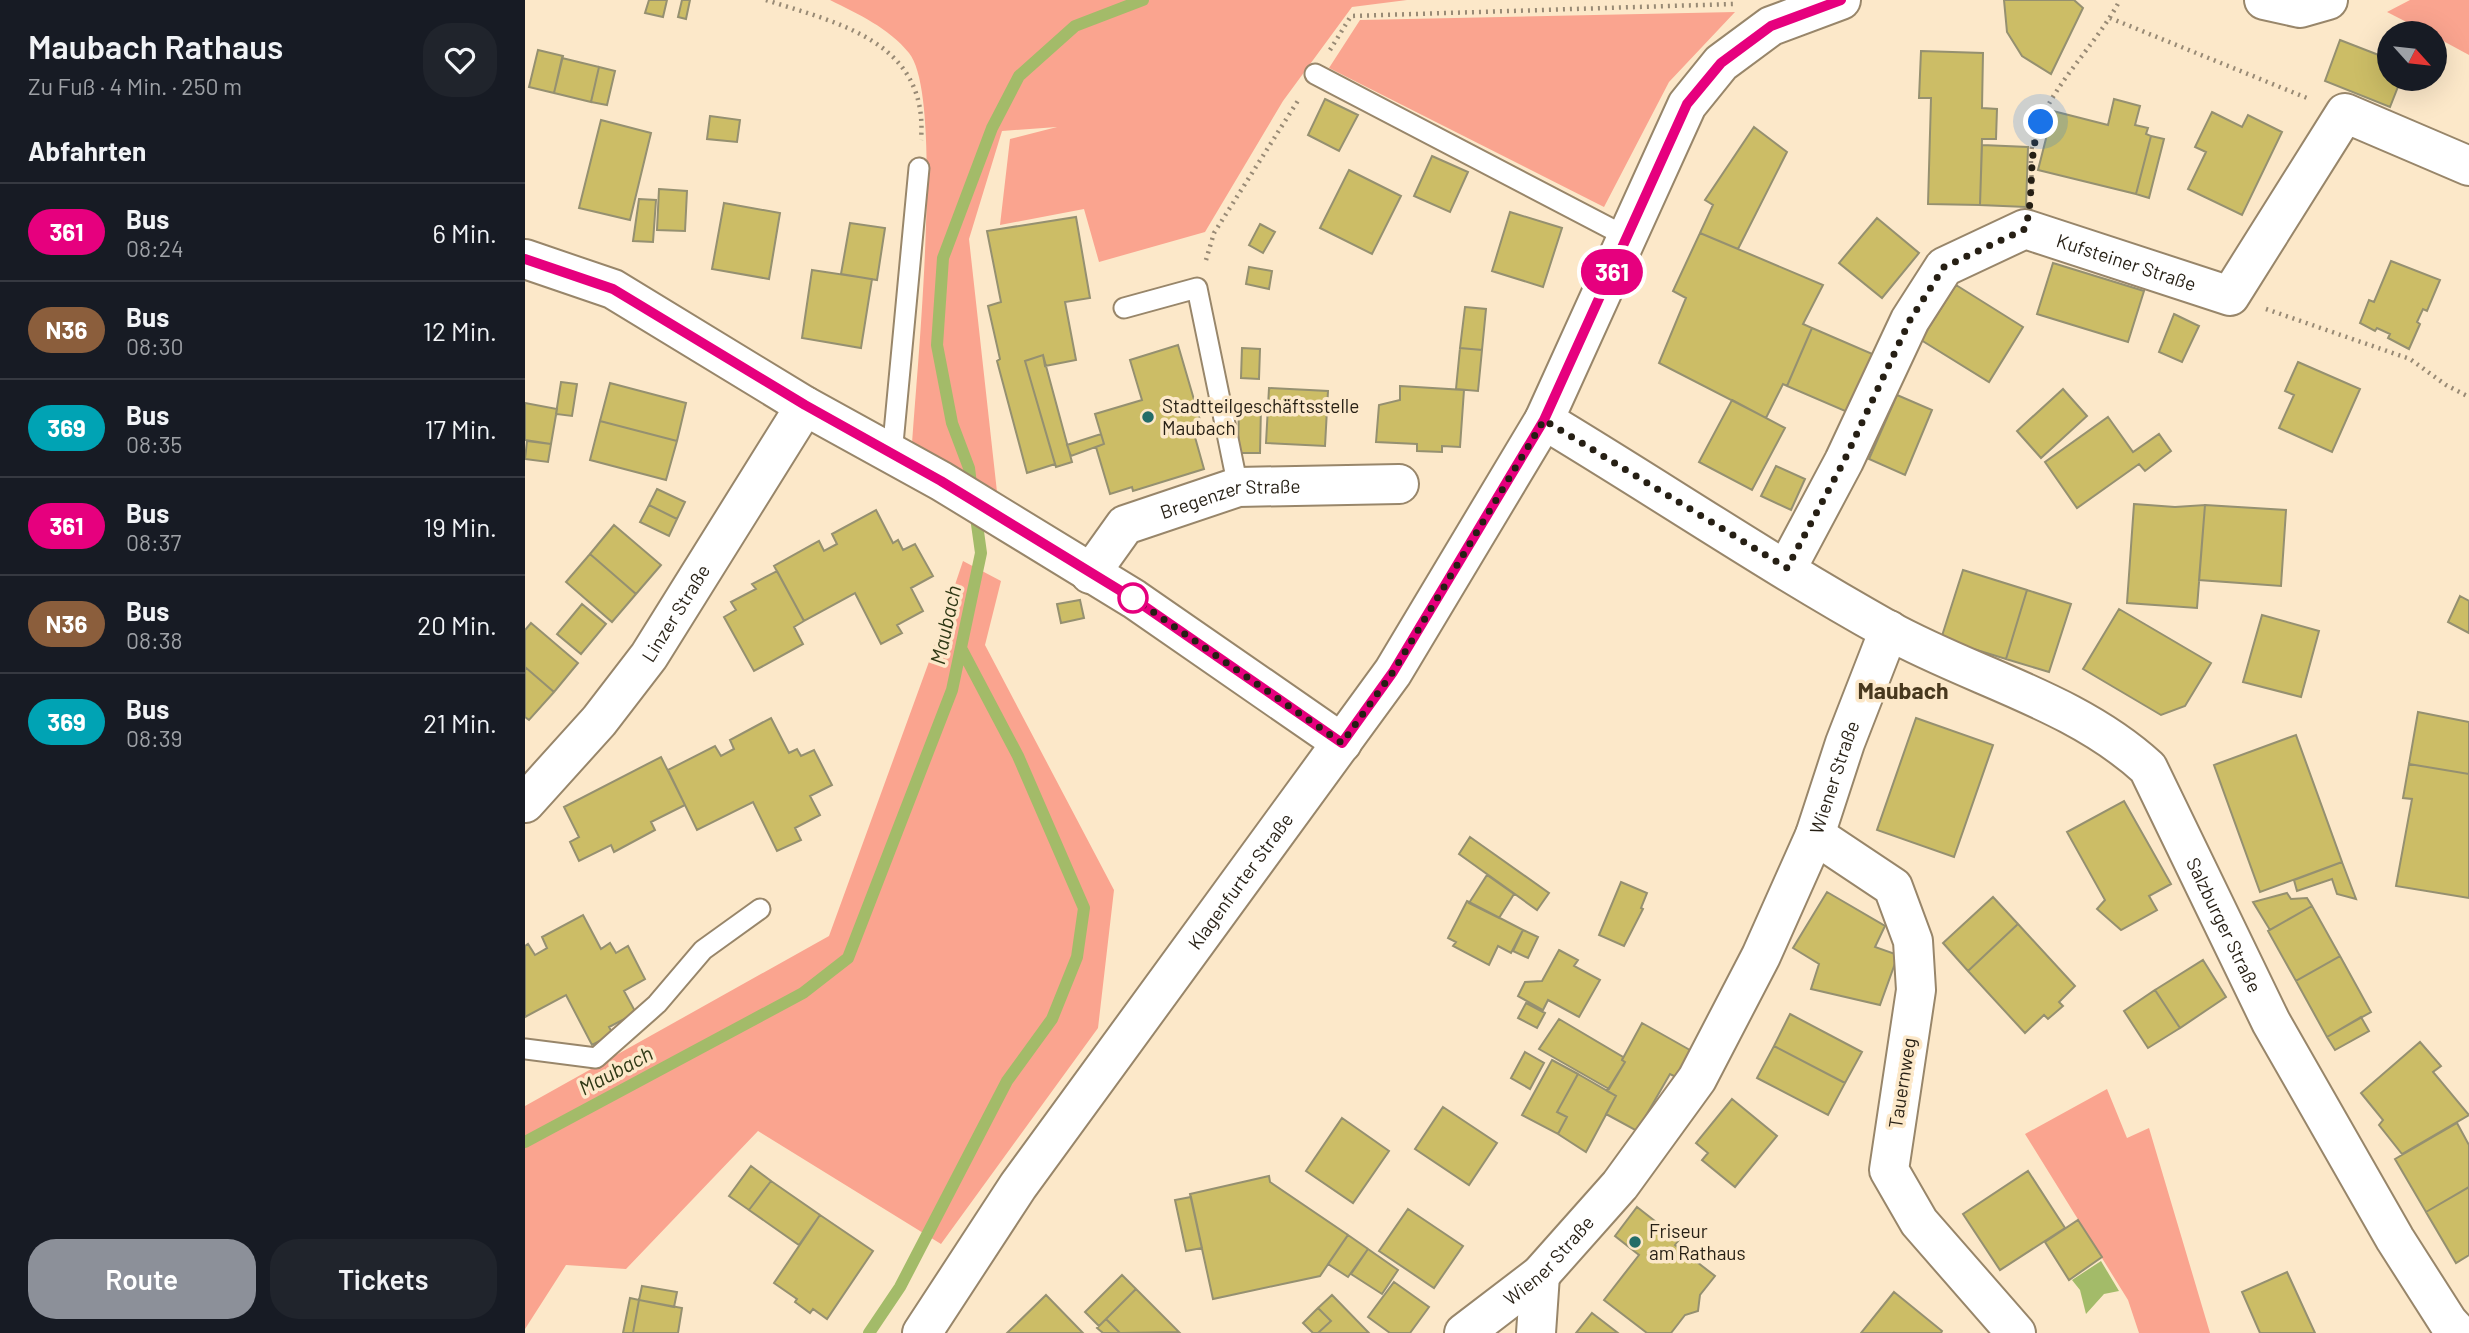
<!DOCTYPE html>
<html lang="de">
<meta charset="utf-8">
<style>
:root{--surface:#171b24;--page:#20242c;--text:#f1f3f6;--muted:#9ea1a6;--line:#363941;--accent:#8c9099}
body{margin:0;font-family:Barlow,sans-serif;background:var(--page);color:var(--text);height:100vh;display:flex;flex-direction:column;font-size:26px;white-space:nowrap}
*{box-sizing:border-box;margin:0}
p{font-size:23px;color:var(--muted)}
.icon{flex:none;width:38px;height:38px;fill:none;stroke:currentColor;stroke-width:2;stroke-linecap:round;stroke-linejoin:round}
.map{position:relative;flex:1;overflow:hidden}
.side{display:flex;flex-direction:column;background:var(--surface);width:525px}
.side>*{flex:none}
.badge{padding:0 14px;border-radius:23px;font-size:24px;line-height:46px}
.needle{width:46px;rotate:117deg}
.buttons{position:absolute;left:1852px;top:21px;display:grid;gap:14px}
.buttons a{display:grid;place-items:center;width:70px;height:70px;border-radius:50%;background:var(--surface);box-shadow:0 7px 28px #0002;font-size:35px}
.you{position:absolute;width:35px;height:35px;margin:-18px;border:5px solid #fff;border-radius:50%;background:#1a73e8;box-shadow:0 0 0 10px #1a73e833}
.map>.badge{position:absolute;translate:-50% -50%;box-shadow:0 0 0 4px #fff}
h2{padding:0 28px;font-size:26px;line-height:63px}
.round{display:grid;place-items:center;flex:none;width:74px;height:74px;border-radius:28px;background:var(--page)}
.head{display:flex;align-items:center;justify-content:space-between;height:119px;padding:0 28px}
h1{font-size:33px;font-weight:600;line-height:52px}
.action{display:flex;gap:14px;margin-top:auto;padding:14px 28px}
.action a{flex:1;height:80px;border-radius:28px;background:var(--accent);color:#fff;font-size:28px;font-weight:600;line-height:80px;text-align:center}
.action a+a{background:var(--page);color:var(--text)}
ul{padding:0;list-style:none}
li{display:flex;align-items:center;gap:21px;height:98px;padding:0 28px;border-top:2px solid var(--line)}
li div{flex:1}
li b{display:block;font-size:26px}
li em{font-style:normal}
li .badge{min-width:77px;font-weight:700;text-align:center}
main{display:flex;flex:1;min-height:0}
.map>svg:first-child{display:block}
</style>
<main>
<section class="side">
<div class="head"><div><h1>Maubach Rathaus</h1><p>Zu Fuß · 4 Min. · 250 m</p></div><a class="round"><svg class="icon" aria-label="heart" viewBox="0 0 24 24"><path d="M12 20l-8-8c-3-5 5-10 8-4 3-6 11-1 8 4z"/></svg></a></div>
<h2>Abfahrten</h2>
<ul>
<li><span class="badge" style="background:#e6007e;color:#fff">361</span><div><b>Bus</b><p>08:24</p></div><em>6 Min.</em></li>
<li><span class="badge" style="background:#8b5e3c;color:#fff">N36</span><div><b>Bus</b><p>08:30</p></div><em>12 Min.</em></li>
<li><span class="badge" style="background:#00a3b4;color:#fff">369</span><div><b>Bus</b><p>08:35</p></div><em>17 Min.</em></li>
<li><span class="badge" style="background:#e6007e;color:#fff">361</span><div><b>Bus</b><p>08:37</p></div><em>19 Min.</em></li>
<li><span class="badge" style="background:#8b5e3c;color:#fff">N36</span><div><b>Bus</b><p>08:38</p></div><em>20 Min.</em></li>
<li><span class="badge" style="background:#00a3b4;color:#fff">369</span><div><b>Bus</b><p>08:39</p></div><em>21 Min.</em></li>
</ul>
<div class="action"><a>Route</a><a>Tickets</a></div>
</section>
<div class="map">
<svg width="1944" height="1333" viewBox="0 0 1944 1333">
<rect width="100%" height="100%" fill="#fce8c9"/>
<path fill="#faa48f" d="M 305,0 L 882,0 L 827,7 L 758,101 L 680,232 L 574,262 L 559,209 L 475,225 L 485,139 L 532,127 L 477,131 L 444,239 L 472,492 L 387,446 C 391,377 420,97 384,53 C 364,28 333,14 305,0 Z
M 1885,0 L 1944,0 L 1944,55 L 1909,36 L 1909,33 L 1903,33 L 1862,12 Z
M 1210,12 L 1144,82 L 1079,207 L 804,68 L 835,20 Z
M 438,561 L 476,581 L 460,645 L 589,890 L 573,1028 L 416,1244 L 233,1131 L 101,1269 L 41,1265 L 0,1329 L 0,1106 L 304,936 L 405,659 Z
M 1582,1089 L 1602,1138 L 1624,1128 L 1685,1333 L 1614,1333 L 1603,1300 L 1500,1134 Z"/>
<path fill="#a3bb69" d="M 1576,1261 L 1594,1291 L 1579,1294 L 1561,1314 L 1555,1290 L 1547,1280 Z"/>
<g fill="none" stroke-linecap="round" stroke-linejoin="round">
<path stroke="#a3bb69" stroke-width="12" d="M 447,492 L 444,468 L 427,423 L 412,345 L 418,258 L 467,128 L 494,76 L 550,26 L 618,0
M 0,1142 L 278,993 L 323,958 L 427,690 L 456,553 L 450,510
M 344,1333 L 375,1287 L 482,1081 L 527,1019 L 552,957 L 559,908 L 493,756 L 436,648"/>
</g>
<path fill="#ccbd66" stroke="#959070" stroke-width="2" d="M 124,0 L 142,0 L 138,17 L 120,13 Z
M 157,0 L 165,0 L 161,19 L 153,17 Z
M 1479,0 L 1549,0 L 1558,8 L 1526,74 L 1497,56 L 1482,32 Z
M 1815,40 L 1864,59 L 1864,79 L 1876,79 L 1865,107 L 1800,81 Z
M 13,50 L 38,56 L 29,93 L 4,87 Z
M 1396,51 L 1458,53 L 1457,108 L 1472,109 L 1471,139 L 1457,139 L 1455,205 L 1403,204 L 1406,98 L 1394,98 Z
M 37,58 L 74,67 L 66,102 L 29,93 Z
M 74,67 L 90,71 L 82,105 L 66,102 Z
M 800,99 L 833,115 L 814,151 L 783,135 Z
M 1589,99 L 1615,106 L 1610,125 L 1623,128 L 1621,134 L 1626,136 L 1611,194 L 1513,170 L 1528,111 L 1583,125 Z
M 1687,112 L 1717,127 L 1723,115 L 1757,132 L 1717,215 L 1663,189 L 1681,152 L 1670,147 Z
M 185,116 L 215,120 L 212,142 L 182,139 Z
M 76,120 L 126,133 L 105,220 L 54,208 Z
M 1229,127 L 1262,152 L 1213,249 L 1175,233 L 1188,205 L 1180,200 Z
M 1626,136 L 1639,139 L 1624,198 L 1611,194 Z
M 1457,145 L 1503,147 L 1501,207 L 1455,205 Z
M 907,156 L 943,172 L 925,212 L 889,196 Z
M 824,170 L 876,196 L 847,254 L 795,228 Z
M 134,189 L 162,191 L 160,231 L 132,230 Z
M 114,199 L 131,200 L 128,242 L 108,241 Z
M 199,203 L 255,213 L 244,279 L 187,269 Z
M 985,212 L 1037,228 L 1018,287 L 967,271 Z
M 551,217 L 565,298 L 540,302 L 551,360 L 520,366 L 518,355 L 500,361 L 530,464 L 502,473 L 472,361 L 475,359 L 463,306 L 476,302 L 462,231 Z
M 1352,218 L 1394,253 L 1357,298 L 1314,263 Z
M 325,223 L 360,228 L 352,280 L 316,274 Z
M 735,224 L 750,232 L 738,253 L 724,245 Z
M 1175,233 L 1298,285 L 1278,324 L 1287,328 L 1262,386 L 1258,384 L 1241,418 L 1134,363 L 1161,298 L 1148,291 Z
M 1866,261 L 1915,280 L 1902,311 L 1898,309 L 1892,322 L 1895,324 L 1884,349 L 1863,338 L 1865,334 L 1852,328 L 1850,331 L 1835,323 L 1844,300 L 1849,302 Z
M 1528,263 L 1619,291 L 1603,342 L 1512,314 Z
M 724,267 L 747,271 L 744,289 L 721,284 Z
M 287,270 L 347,279 L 336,348 L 277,338 Z
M 1431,285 L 1498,327 L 1464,382 L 1396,340 Z
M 940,307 L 961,309 L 957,350 L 935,348 Z
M 1649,314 L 1674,326 L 1657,362 L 1634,352 Z
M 1287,328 L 1352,356 L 1327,414 L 1262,386 Z
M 653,345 L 675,420 L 666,423 L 679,469 L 608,491 L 607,487 L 585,494 L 571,447 L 579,444 L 570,414 L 617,400 L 605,360 Z
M 717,348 L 735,349 L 734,379 L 716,378 Z
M 935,348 L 957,350 L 953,391 L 931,389 Z
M 518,355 L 547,462 L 531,467 L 500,361 Z
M 1773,362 L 1835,389 L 1807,452 L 1754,428 L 1769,395 L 1760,391 Z
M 36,382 L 52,384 L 47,416 L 31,414 Z
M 85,383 L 161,403 L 152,441 L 75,421 Z
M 875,386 L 939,390 L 935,447 L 917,446 L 917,452 L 892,451 L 892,444 L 851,442 L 854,405 L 875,400 Z
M 744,388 L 803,391 L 800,446 L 741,443 Z
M 1538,389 L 1562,416 L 1516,458 L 1492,431 Z
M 1372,395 L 1407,410 L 1380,475 L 1344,459 Z
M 1207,400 L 1260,428 L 1227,490 L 1174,462 Z
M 0,403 L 32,409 L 26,444 L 0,440 Z
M 714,406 L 736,406 L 735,453 L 713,453 Z
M 1583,417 L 1608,452 L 1634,434 L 1646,451 L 1620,471 L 1614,464 L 1552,508 L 1520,462 Z
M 75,421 L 152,441 L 141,480 L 65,460 Z
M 576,434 L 579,444 L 546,456 L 542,445 Z
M 2,441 L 26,444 L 23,462 L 0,459 Z
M 1251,466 L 1280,479 L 1266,510 L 1236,496 Z
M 132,489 L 160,502 L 152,519 L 124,505 Z
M 1609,504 L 1650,507 L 1680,505 L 1672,608 L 1602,603 Z
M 124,505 L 152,519 L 144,536 L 115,522 Z
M 1680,505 L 1761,510 L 1756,586 L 1674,580 Z
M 351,510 L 368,543 L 373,540 L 378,550 L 390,544 L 408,576 L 386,588 L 398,611 L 372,625 L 377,633 L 356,644 L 330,593 L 279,621 L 249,566 L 294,541 L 299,551 L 312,544 L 307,534 Z
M 89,525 L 136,565 L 111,594 L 65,554 Z
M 65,554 L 111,594 L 87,622 L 41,582 Z
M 1438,570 L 1502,590 L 1481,659 L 1416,639 Z
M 252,571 L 279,621 L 269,627 L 278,644 L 229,671 L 199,617 L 211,610 L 206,602 L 231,589 L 227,584 Z
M 1502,590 L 1546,604 L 1524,672 L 1481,659 Z
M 1935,596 L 1944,601 L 1944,633 L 1923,622 Z
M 555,600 L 559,618 L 536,623 L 532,604 Z
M 57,604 L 81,624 L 56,654 L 32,634 Z
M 1594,609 L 1686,663 L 1660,706 L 1636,715 L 1558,669 Z
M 1737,615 L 1794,631 L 1776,697 L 1718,682 Z
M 6,623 L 53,663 L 29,692 L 0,667 L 0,630 Z
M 0,667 L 29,692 L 4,720 L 0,717 Z
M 1893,712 L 1944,722 L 1944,774 L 1884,764 Z
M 246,718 L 264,753 L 272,749 L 276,756 L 289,750 L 307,785 L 285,796 L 295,815 L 270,828 L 276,840 L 252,851 L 228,802 L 172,830 L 143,770 L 190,746 L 196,756 L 209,749 L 205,740 Z
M 1391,718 L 1468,745 L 1429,857 L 1352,830 Z
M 1771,735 L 1817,862 L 1735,892 L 1689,765 Z
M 136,757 L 160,805 L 126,822 L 130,830 L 89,852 L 86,845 L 54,861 L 45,842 L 54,837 L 39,807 Z
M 1884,764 L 1944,774 L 1944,898 L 1871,886 L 1887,799 L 1878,798 Z
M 1599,801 L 1646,884 L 1624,896 L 1632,910 L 1596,930 L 1572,909 L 1580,900 L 1542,832 Z
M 945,837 L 1024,893 L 1012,910 L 934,854 Z
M 1817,862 L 1831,899 L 1812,894 L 1807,879 L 1772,891 L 1769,880 Z
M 962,875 L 989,894 L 974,918 L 944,903 Z
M 1096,882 L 1122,893 L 1116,908 L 1118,909 L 1099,946 L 1074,935 Z
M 1302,892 L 1360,926 L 1350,947 L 1373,955 L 1355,1005 L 1286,989 L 1294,964 L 1268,948 Z
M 1762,893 L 1766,899 L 1782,898 L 1787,906 L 1745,930 L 1728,902 Z
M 1468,897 L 1493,924 L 1443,971 L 1418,943 Z
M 942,901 L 998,930 L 986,953 L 973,946 L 964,965 L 928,946 L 931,942 L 923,938 Z
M 1787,906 L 1815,956 L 1771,981 L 1743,931 Z
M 58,915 L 76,949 L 85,943 L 91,953 L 103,946 L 120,979 L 99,991 L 111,1013 L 84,1027 L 88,1034 L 67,1045 L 41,995 L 0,1017 L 0,946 L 3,944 L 10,955 L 22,948 L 17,937 Z
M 1493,924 L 1550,986 L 1534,1002 L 1538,1006 L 1523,1019 L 1519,1015 L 1500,1033 L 1443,971 Z
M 998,930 L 1013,937 L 1003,958 L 988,951 Z
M 1034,950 L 1053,960 L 1049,966 L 1075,980 L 1054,1017 L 1023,1000 L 1018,1010 L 993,996 L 1000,982 L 1017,981 Z
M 1815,956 L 1846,1012 L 1802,1037 L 1771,981 Z
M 1678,960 L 1701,997 L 1655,1028 L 1630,990 Z
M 1630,990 L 1655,1028 L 1623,1048 L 1599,1011 Z
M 1001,1003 L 1020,1013 L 1012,1028 L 993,1018 Z
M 1265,1014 L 1337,1052 L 1320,1083 L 1249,1046 Z
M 1836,1017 L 1844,1031 L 1810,1050 L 1802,1037 Z
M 1034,1019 L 1098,1057 L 1097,1060 L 1100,1062 L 1084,1089 L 1014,1049 Z
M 1117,1023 L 1172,1054 L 1155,1079 L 1145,1074 L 1112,1131 L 1081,1114 L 1091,1096 L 1082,1091 L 1100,1062 L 1097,1060 Z
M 1895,1042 L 1916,1066 L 1908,1072 L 1944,1115 L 1877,1154 L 1854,1125 L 1858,1120 L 1836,1093 Z
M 1249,1046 L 1320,1083 L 1303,1115 L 1232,1078 Z
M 1000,1052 L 1019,1063 L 1005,1089 L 986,1078 Z
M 1027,1060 L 1053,1074 L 1032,1112 L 1042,1117 L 1033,1134 L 997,1115 Z
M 1053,1074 L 1091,1096 L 1061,1152 L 1033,1134 L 1042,1117 L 1032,1112 Z
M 1207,1099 L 1252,1136 L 1210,1187 L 1177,1160 L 1183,1153 L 1171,1143 Z
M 918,1107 L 972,1143 L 944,1185 L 890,1149 Z
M 817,1118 L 864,1151 L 828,1203 L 781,1171 Z
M 1932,1123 L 1944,1145 L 1944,1187 L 1901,1212 L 1870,1159 Z
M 226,1166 L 246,1181 L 224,1210 L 204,1196 Z
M 1503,1171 L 1540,1228 L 1475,1270 L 1438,1214 Z
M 744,1176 L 745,1182 L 823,1235 L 795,1276 L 688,1299 L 665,1194 Z
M 246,1181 L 295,1215 L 274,1245 L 224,1210 Z
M 1944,1187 L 1944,1255 L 1931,1263 L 1901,1212 Z
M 666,1197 L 677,1248 L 661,1251 L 650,1200 Z
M 1112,1207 L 1154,1240 L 1150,1245 L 1190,1276 L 1175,1295 L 1173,1311 L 1160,1315 L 1146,1333 L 1122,1333 L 1079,1300 L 1114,1255 L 1090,1236 Z
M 883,1209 L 938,1246 L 909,1288 L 854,1251 Z
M 295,1215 L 348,1251 L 302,1319 L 288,1309 L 285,1313 L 270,1302 L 272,1299 L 249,1283 Z
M 1553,1220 L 1577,1257 L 1544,1280 L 1520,1242 Z
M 823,1235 L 843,1249 L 823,1277 L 803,1264 Z
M 843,1249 L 873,1270 L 857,1294 L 826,1274 Z
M 1762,1272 L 1790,1333 L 1735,1333 L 1717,1292 Z
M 597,1275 L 611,1289 L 574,1326 L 560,1312 Z
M 869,1282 L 904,1307 L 885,1333 L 865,1333 L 843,1317 Z
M 117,1286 L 152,1292 L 149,1307 L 114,1300 Z
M 611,1289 L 654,1332 L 595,1333 L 581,1319 Z
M 1369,1292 L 1417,1331 L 1416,1333 L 1336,1333 Z
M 521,1295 L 558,1333 L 482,1333 Z
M 807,1295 L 844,1333 L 793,1333 L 806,1321 L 793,1308 Z
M 105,1298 L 114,1300 L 108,1333 L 98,1333 Z
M 114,1300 L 157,1308 L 153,1333 L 108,1333 Z
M 793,1308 L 806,1321 L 793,1333 L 788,1333 L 778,1323 Z
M 1067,1313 L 1093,1333 L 1051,1333 Z
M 581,1319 L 595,1333 L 578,1333 L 572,1328 Z"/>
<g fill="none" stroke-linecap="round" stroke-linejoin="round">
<g stroke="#98866a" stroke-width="23">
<path id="lane" d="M 790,74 L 1102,237
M 599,308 L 672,288 L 713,487
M 367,454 L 394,168
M 0,1049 L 71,1058 L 132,1004 L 178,950 L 235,909"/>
</g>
<g stroke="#98866a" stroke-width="42">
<g id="street">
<path d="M 1739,0 L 1775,8 L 1803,0"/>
<path d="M 0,259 L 88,289 L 280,406 L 416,481 L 609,599 L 817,743"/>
<path id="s1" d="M 1019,420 C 1134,489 1246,565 1363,630 C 1448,677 1550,701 1623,768 L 1746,1022 L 1870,1239 L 1923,1322 L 1933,1333"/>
<path id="s2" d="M 1262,568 L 1319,461 L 1385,320 L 1419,267 L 1500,229 L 1705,296 L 1820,113 L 1944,166"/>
<path id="s3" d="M 565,574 L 600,525 L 713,487 L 874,484"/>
<path id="s4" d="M 0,803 L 74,721 L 124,656 L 280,406"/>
<path d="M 1290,835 L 1368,887 L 1388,941 L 1391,990 L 1364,1170 L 1394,1222 L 1491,1333"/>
<path id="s5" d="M 939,1333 L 1015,1275 L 1095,1185 L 1172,1079 L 1236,956 L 1290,835 L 1320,743 L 1364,630"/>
<path d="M 1011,1333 L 1015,1275"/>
</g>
</g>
<g stroke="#98866a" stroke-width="42">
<g id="secondary">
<path id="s6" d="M 397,1333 L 493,1186 L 868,672 L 1019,420 L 1162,105 L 1196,63 L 1246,26 L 1316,0"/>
</g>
</g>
<path stroke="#988a75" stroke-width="4.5" stroke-dasharray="2 5" stroke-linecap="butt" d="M 241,0 C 312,23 404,41 396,140
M 1585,18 L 1782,98
M 805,50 L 826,16 L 1208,4
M 1507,191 C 1507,176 1504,157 1508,142 C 1522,88 1569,49 1595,0
M 681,260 L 689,233 L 774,99
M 1741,309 L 1885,359 L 1921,385 L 1944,397"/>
<use href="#lane" stroke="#fff" stroke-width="19"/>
<use href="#street" stroke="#fff" stroke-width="38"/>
<use href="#secondary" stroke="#fff" stroke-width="38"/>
</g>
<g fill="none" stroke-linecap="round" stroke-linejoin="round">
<g stroke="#fff" stroke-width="16">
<path id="line" d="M 0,259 L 88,289 L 280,405 L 416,481 L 609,599 L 817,743 L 868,672 L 1019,420 L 1162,104 L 1196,63 L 1246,26 L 1316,0"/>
</g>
<use href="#line" stroke="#e6007e" stroke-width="10"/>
<path stroke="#261f14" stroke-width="7" stroke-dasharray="0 12.6" d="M 608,598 L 817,743 L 868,672 L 1019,420 L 1262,568 L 1319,461 L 1385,320 L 1419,267 L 1500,229 C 1511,191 1501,159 1516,122"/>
</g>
<g fill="#246d68" stroke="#fce8c9" stroke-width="2.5">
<circle cx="623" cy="417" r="7"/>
<circle cx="1110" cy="1242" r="7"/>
</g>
<circle fill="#fff" stroke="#e6007e" stroke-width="3.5" cx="608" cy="598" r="14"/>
<g text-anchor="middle" stroke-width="7" stroke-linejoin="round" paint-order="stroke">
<g font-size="19" fill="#261f14" stroke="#fce8c9">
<text dy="7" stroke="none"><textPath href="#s2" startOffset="536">Kufsteiner Straße</textPath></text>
<text dy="7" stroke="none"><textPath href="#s3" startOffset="170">Bregenzer Straße</textPath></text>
<text dy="7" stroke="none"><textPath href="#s4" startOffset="243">Linzer Straße</textPath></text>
<text dy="7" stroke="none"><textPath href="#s5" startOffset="679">Wiener Straße</textPath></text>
<text dy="7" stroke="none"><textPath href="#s6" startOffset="553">Klagenfurter Straße</textPath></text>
<text dy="7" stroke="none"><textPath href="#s1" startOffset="873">Salzburger Straße</textPath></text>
<text transform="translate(1377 1083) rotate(-81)" y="7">Tauernweg</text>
<text dy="7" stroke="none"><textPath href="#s5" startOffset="112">Wiener Straße</textPath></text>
</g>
<g font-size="19" fill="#261f14" stroke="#fce8c9" text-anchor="start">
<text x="637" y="413">Stadtteilgeschäftsstelle<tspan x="637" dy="22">Maubach</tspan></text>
<text x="1124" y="1238">Friseur<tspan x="1124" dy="22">am Rathaus</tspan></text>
</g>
<g font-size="21" font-style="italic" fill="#2f3815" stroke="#fce8c9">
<text transform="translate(421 625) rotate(-78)" y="7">Maubach</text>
<text transform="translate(91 1071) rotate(-28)" y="7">Maubach</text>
</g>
<g font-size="23" font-weight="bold" fill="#48381e" stroke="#fce8c9">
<text x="1378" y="699">Maubach</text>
</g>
</g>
</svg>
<div class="buttons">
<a><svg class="needle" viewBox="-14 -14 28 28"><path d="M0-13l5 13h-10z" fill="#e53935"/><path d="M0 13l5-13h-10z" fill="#9ea1a6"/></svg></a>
</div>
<div class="you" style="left:1516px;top:122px"></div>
<b class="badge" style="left:1087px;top:272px;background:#e6007e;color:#fff">361</b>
</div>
</main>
